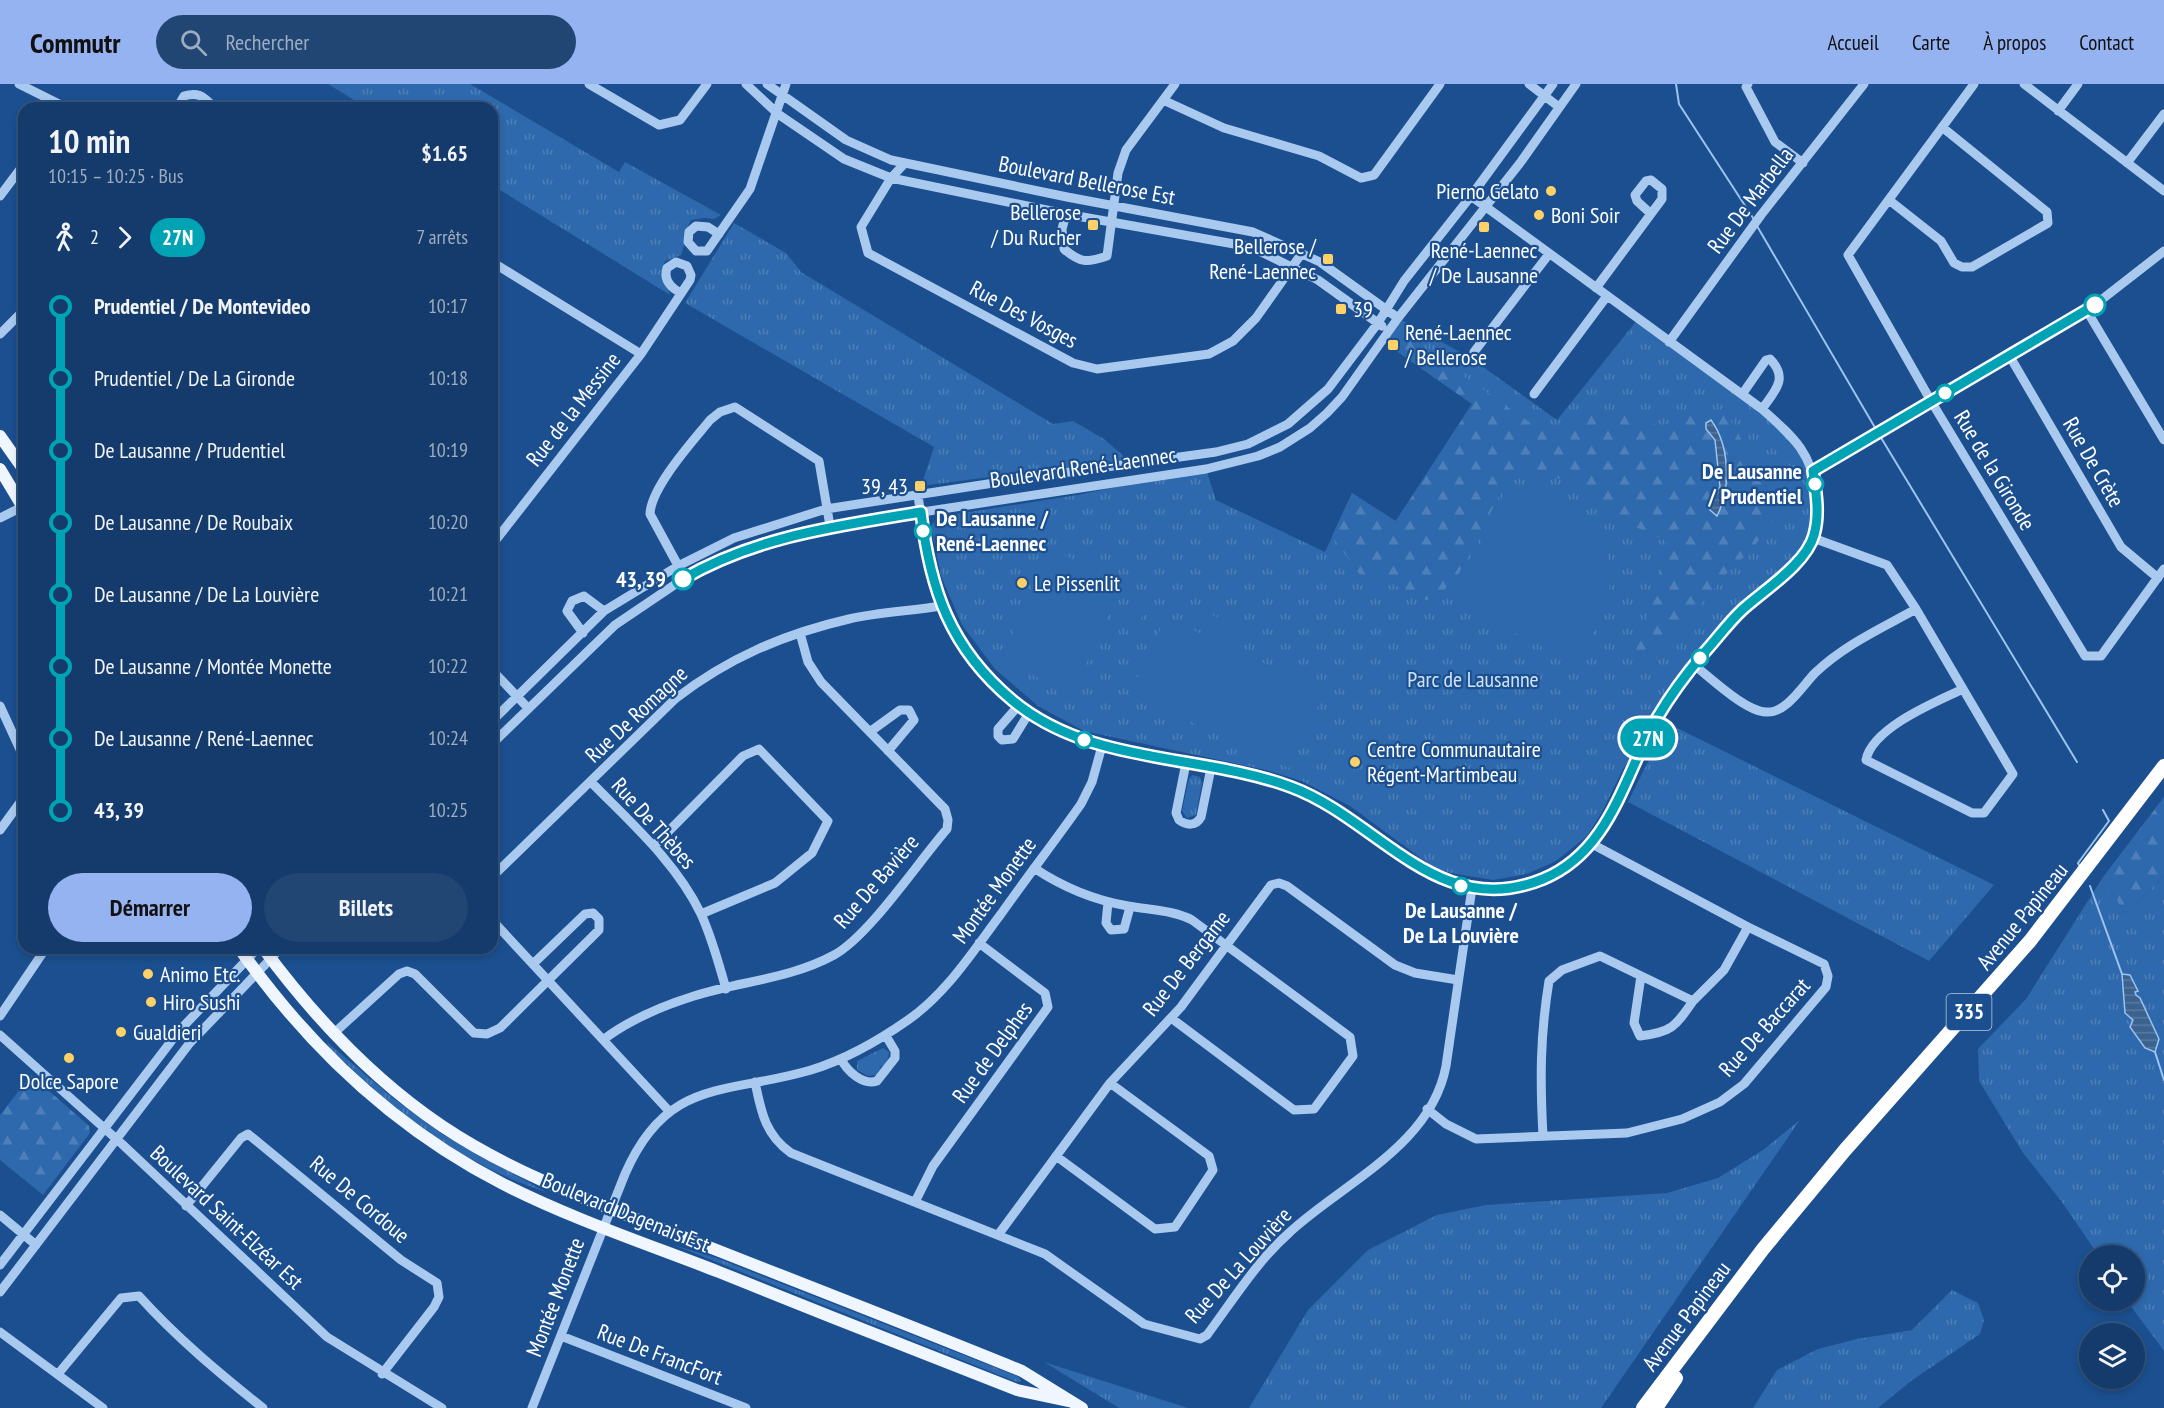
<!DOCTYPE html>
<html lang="fr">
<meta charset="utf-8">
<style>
:root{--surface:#143b6b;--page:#214673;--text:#f1f3f6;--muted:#9dadc1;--line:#33557e;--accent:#95b2f1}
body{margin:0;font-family:"PT Sans Narrow",sans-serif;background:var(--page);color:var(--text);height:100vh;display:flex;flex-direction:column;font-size:22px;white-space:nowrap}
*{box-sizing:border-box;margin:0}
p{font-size:20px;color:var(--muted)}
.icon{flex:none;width:33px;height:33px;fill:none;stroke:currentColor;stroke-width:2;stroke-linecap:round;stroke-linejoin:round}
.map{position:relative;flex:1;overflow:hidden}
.side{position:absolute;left:18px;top:18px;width:480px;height:852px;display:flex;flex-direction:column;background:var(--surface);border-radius:18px;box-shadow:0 3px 9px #0003,0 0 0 2px var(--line)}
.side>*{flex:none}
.badge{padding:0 12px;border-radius:20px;font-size:21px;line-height:39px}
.controls{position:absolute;left:2079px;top:1161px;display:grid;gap:12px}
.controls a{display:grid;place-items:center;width:66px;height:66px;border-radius:50%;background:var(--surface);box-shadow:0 3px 9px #0003,0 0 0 2px var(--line);font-size:30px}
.map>.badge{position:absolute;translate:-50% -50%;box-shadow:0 0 0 3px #fff}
.legs{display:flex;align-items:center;gap:9px;height:66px;padding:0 30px;font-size:20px}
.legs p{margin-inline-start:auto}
.head{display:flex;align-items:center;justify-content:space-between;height:102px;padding:0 30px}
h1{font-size:33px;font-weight:700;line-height:45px}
.button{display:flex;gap:12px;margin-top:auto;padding:12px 30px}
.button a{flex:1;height:69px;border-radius:36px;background:var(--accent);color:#111;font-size:24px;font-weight:700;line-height:69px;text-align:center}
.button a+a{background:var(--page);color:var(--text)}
ul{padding:0 30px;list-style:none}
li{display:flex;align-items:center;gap:21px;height:72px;font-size:22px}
li i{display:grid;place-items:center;width:9px;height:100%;margin:0 8px;background:currentColor}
li i::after{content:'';width:15px;height:15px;margin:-8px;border:4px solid;border-radius:50%;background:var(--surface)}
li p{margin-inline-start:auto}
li:first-child i{background:linear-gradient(#0000 50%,currentColor 0)}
li:last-child i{background:linear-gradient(currentColor 50%,#0000 0)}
header{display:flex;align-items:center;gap:36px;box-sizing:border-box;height:84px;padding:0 30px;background:var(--accent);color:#111}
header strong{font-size:28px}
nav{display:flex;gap:33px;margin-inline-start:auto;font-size:21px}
.search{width:420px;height:54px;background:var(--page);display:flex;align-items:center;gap:15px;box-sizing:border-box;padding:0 21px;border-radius:33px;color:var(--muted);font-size:22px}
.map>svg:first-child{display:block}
</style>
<header>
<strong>Commutr</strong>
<div class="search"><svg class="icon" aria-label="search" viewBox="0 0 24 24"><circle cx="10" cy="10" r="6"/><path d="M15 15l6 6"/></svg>Rechercher</div>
<nav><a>Accueil</a><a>Carte</a><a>À propos</a><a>Contact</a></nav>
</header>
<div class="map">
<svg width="2164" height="1324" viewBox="0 0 2164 1324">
<defs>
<pattern id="grass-tufts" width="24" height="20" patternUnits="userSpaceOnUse" patternTransform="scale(1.5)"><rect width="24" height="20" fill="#2e69ad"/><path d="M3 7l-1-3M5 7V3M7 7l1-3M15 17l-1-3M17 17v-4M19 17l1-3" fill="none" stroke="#4d80b9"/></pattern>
<pattern id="forest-firs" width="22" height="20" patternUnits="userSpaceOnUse" patternTransform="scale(1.5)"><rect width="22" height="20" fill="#2e69ad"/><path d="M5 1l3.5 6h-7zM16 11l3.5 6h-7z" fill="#4d80b9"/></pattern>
<pattern id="water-rules" width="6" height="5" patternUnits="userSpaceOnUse" patternTransform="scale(1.5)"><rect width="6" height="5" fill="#3c6290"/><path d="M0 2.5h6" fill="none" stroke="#597aa1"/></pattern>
</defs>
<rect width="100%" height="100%" fill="#1b4f8f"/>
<path fill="url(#grass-tufts)" d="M 328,0 L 470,0 L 619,88 L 625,78 L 721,131 L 714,135 L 705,134 L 691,136 C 684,148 686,159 681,171 L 665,177 C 660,193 667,197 670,211 L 492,101 L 492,24 L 367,24 Z
M 734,139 L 786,169 L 801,188 L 1053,340 L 1073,337 L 1104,355 L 1127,375 L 921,402 L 934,363 L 685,219 Z
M 1398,234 L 1471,274 L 1557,336 L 1638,235 L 1796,356 L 1813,386 L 1813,454 L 1794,481 L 1694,581 L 1623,685 L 1602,728 L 1587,752 L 1556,777 L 1527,790 L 1493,796 L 1451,789 L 1433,783 L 1350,722 L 1302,697 L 1266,686 L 1084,647 L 1038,622 L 995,585 L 962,541 L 941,492 L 931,442 L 938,433 L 1077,411 L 1206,385 L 1216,416 L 1325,468 L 1352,409 L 1395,438 L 1472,320 L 1382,257 Z
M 1667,639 L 1994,801 L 1929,877 L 1628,718 Z
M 1193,691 L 1200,693 L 1202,699 L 1196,731 L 1187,734 L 1182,727 L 1189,694 Z
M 2164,792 L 2164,1267 L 2127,1217 L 2134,1216 L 2134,1172 L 2098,1171 L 2062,1118 L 2023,1069 L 1979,997 L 1978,965 L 2026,915 L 2103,793 L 2125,830 Z
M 327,958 L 394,1015 L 445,1052 L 546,1108 C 472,1084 402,1035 347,980 C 341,974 328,965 327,958 Z
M 883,964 L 889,968 L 888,975 L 883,983 L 879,982 L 881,984 L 876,991 L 868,992 L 857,986 L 857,977 Z
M 1800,1036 L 1601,1324 L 1249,1324 L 1308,1226 L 1368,1166 L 1437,1131 L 1486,1121 L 1667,1109 L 1718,1094 L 1763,1066 Z
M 674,1161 L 719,1175 L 1019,1293 L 1021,1297 L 1017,1298 Z
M 1952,1206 L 1978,1219 L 1984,1236 L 1980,1250 L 1911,1297 L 1878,1324 L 1753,1324 L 1777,1286 L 1818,1265 L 1857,1255 L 1912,1246 Z
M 1044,1278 L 1188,1324 L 1119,1324 Z"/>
<path fill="url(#forest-firs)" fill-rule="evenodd" d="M 1402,249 L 1555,356 L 1564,353 L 1580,325 L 1590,321 L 1663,343 C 1685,328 1701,321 1727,330 L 1749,369 L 1782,396 L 1786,412 L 1783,424 L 1752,465 L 1728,488 L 1656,574 L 1649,574 L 1636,566 L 1668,462 L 1666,457 L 1618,435 L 1575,407 L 1563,395 L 1537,391 L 1524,386 L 1511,389 L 1454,499 L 1446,503 L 1443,512 L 1426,516 L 1389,498 L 1360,491 L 1332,452 L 1352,409 L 1396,437 L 1472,320 L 1391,263 ZM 1715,356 C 1729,374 1727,397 1723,420 L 1713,413 L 1720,403 Z
M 2164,713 L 2164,792 L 2125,830 L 2103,793 Z
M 31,991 L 89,1042 L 90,1049 L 43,1111 L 0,1076 L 0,1031 Z"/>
<path fill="#2e69ad" d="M 1509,398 C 1522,403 1536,403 1550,408 C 1597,428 1623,483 1603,531 C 1595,550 1581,561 1571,577 L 1457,520 L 1455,513 Z
M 1053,466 L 1124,499 L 1072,610 L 1000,575 Z
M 1141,516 L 1149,522 L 1131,549 L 1123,543 Z
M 1208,529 L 1246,547 L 1249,553 L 1246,559 L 1241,560 L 1197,538 L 1197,534 Z
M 1166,533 L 1325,608 L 1289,684 L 1130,609 Z"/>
<path fill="url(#water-rules)" stroke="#9cc4f0" stroke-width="1.5" d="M 1711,336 C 1730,362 1731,405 1717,432 L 1710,426 L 1713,413 L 1720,403 L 1715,356 L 1706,345 L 1706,339 Z
M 2122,890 L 2130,891 L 2138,907 L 2135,908 L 2136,911 L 2140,914 L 2159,955 L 2155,968 L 2145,964 L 2130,943 L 2133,936 L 2125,929 Z"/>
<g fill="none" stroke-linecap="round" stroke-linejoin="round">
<path stroke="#9cc4f0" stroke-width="2" d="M 1676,0 L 1679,20 L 1755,137
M 1757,142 L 1877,347
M 1880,352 L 2077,678
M 2080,783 L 2078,779 L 2109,737 L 2103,726
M 2090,802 L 2122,890
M 2155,968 L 2164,996"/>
<path stroke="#a9c9ee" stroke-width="9" d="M 19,0 L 67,24
M 589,0 L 659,41 L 680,36 L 707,0
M 746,0 L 778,30 L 844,75 L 891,94 L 1066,130 L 1251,163 L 1318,196 L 1382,242
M 767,0 L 846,56 L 891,76 L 1067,113 L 1253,148 L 1320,178 L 1398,234
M 1529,0 L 1559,23
M 1748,0 L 1746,3 L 1775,58 L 1803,79
M 1974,0 L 1848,171 L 1931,317 L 2085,572 L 2101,572 L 2164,485
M 2024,0 L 2164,107
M 1163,16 L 1224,44 L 1319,72 L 1361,94 L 1374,91 L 1440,0
M 177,24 L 184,12 C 200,7 204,14 215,24
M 2058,27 L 2078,0
M 905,79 L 891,94 L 861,143 L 868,169 L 1073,279 L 1097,285 L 1209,270 L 1233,257 L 1256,234 L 1302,169
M 2127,79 L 2164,30
M 0,112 L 24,80
M 1889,116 L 1941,157 L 1954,179 L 1962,183 L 1972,183 L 2048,139 L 2047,128 L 1942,43
M 1066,130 L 1062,145 L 1064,165 C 1080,179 1087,179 1107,172 L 1118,89 L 1126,66 L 1175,0
M 719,150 L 708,143 L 696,142 L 689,148 L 688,158 L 696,167 L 707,167 L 750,105 L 786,0
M 492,178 L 641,270
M 1596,204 L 1662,115 L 1662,105 L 1651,96 L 1646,97 L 1635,111 L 1637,117 L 1651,130
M 2087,227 L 2164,356
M 0,250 L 24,226
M 1669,258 L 1761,131 L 1864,0
M 1474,268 L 1549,170
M 2009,271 L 2121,463 L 2158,494
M 492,295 L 492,297
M 1743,309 L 1766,276 L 1770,275 C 1789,294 1775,307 1762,325
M 1534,310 L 1607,212
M 1813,386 L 2087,227 L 2164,167
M 918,412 C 923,442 925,473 934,502 C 957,576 1019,635 1093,659 C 1119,667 1148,671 1175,677 C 1218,685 1264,691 1305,709 C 1379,741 1433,824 1524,801 C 1611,780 1618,697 1658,632 C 1677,602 1699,575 1722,548 C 1745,522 1804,483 1814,452 C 1818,439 1818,423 1817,410 C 1811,367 1793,353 1762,325 L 1471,112
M 0,434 L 24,422
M 1813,454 L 1887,481 L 1916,525 L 2013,690 L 1984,729 L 1972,729 L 1866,676 C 1872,644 1935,618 1963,605
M 492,461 L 641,270 L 690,196 L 691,191 L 687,182 L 676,178 L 667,184 C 663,196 671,204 681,209
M 681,487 L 650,430 C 651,403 693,357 710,336 L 720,328 L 735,323 L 819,377 L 830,442
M 583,549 L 567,527 L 572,517 L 584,512 L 604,527
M 1694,581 C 1712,595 1745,627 1766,628 C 1786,630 1803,601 1815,589 C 1844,561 1882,544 1916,525
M 492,586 L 528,624
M 1019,621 L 998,645 L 998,652 L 1002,656 L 1013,655 L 1029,629
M 0,622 L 24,674
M 492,637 L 604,527 L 678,482 L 734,454 L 826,425 L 1033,393 L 1216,368 L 1248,360 L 1288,340 L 1328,305 L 1378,239 L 1404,197 L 1471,112 L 1553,0
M 871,647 L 900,626 L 909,626 L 914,636 L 888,667
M 492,660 L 615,541 L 686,493 L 757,461 L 830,442 L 1206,385 L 1258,372 L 1280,363 L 1310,344 L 1327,329 L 1342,313 L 1398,234 L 1520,79 L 1576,0
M 1186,679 L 1176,729 L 1179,736 C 1187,742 1196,742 1201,733 L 1211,684
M 591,698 C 631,739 676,778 701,830 C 712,854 719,880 726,905
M 0,746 L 24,713
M 654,762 L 743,672 L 759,665 L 828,737 L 812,769 L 775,799 L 701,830
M 1034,784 C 1064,804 1093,816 1128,822 C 1149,826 1173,826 1192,836 L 1350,953 L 1353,972 L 1314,1025 L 1294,1026 L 1171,934
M 492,793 L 675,615 C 728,574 784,550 849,535 C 879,528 911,527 941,522
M 1108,818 L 1106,839 L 1111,846 L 1124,845 L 1130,823
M 492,836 L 669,1027
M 1693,917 L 1724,886 L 1748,843
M 0,932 L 46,864
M 333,950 L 399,890 L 407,887 L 415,890 L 474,949 L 487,950 L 500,944 L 599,846 L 599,835 L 593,829 L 585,830 L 534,879
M 0,951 L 122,1060 L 327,1253 L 442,1324
M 604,955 C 631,935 662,922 694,912 C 741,897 790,895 834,871 C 869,852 918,778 947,745 L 948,736 L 945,725 L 821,598 L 808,578 L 800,549
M 841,975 C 847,987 863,1002 877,997 L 895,974 L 895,967 L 886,952
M 755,998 C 761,1027 765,1051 791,1069 L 1045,1170 L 1144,1240 L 1200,1255 L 1207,1251 C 1233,1216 1257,1177 1290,1148 C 1343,1099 1431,1062 1446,982 L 1472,804
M 1427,1025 L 1446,1040 L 1476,1055 L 1627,1049 L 1682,1035 L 1720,1018 L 1744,1000 L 1826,903 L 1828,892 L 1824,880 L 1748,843 L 1592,760
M 1543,1052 C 1540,996 1540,952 1549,897 L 1562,886 L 1600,872 L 1693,917 C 1675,943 1672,948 1640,952 L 1634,939 L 1641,892
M 1056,1072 L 1155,1145 L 1175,1143 L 1213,1086 L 1209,1072 L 1110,999
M 915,1118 L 933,1082 L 1048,923 L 1045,909 L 979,859
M 186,1122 L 241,1054 L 248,1050 L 401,1176 L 437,1199 L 439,1213 L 434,1223 L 382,1290
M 0,1131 L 36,1161
M 998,1151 L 1110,999 L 1181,923 L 1271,801 L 1279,799 L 1287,802 L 1395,881 L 1415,889 L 1458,896
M 0,1181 L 179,947 L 258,864
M 0,1208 L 189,960 L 281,864
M 0,1248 L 103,1324
M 561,1252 L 746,1324
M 58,1290 L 121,1214 L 139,1212 C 177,1254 219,1289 263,1324
M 532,1324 L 625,1090 C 667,993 726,1011 811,986 C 847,975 878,957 908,936 C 947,909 973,867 1001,830 C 1027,793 1055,757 1081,720 L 1092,698 L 1102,662"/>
<path stroke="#f0f6ff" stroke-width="12" d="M 0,352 L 24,386
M 0,385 L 24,425
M 239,864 C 308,962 396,1045 503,1100 C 572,1135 647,1160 719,1188 C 818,1228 918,1267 1017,1306 L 1068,1317
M 263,864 C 314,933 371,994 442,1042 C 515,1091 599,1120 681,1152 C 795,1197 909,1241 1022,1287 L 1082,1324"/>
<path stroke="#fff" stroke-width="14" d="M 1643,1324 L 1763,1165 L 1845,1066 L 2030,857 L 2164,682
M 1656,1324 L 1676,1294"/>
</g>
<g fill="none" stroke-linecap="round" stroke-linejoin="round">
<g stroke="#fff" stroke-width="14">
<path id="line-1" d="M 683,495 C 757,452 838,442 921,428 C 930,505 950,564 1012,616 C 1091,682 1200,669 1291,703 C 1378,735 1438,838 1543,795 C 1611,767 1624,691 1657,634 C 1670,612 1687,589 1703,570 C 1716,556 1728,539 1742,526 C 1764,506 1806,480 1814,451 C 1820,430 1816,408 1813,387 L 2095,221"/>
</g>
<use href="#line-1" stroke="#00a3b4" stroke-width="9"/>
</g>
<g fill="#ffd166" stroke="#1b4f8f" stroke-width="2">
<circle cx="1551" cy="107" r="6"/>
<circle cx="1539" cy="131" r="6"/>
<rect x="1087" y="135" width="12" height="12" rx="3"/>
<rect x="1478" y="137" width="12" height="12" rx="3"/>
<rect x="1322" y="169" width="12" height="12" rx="3"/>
<rect x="1335" y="219" width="12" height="12" rx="3"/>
<rect x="1387" y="255" width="12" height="12" rx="3"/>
<rect x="914" y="396" width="12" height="12" rx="3"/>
<circle cx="1022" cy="499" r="6"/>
<circle cx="1355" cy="678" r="6"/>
<circle cx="148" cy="890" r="6"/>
<circle cx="151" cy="918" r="6"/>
<circle cx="121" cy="948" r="6"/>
<circle cx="69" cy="974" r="6"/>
</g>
<g fill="#fff" stroke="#00a3b4" stroke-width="3">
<circle cx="2095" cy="221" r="10"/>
<circle cx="1945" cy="309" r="8"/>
<circle cx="1815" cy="400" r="8"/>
<circle cx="923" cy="447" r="8"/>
<circle cx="683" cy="495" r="10"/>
<circle cx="1700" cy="574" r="8"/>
<circle cx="1084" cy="656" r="8"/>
<circle cx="1461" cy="802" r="8"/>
</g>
<g text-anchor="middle" stroke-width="4.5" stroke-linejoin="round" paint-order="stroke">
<rect fill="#1b4f8f" stroke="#bbcadd" stroke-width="1.5" x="1946.5" y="910" width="45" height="36" rx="4.5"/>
<g font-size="21" font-weight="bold" fill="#fff">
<text x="1969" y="935">335</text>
</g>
<g font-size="22" fill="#fff" stroke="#1b4f8f">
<text transform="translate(1087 96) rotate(11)" y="8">Boulevard Bellerose Est</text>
<text transform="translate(1750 116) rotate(-53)" y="8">Rue De Marbella</text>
<text transform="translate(1024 230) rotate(28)" y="8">Rue Des Vosges</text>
<text transform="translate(573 325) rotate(-52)" y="8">Rue de la Messine</text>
<text transform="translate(2094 378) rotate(60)" y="8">Rue De Crète</text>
<text transform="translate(1083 383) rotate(-8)" y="8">Boulevard René-Laennec</text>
<text transform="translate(1995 386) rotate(59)" y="8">Rue de la Gironde</text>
<text transform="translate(636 630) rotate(-43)" y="8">Rue De Romagne</text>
<text transform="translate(654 739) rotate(48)" y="8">Rue De Thèbes</text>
<text transform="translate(876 797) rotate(-49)" y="8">Rue De Bavière</text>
<text transform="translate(994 806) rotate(-54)" y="8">Montée Monette</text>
<text transform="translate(2022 832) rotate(-51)" y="8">Avenue Papineau</text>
<text transform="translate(1186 879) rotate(-52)" y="8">Rue De Bergame</text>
<text transform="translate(1764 943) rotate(-48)" y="8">Rue De Baccarat</text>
<text transform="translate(992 968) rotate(-54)" y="8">Rue de Delphes</text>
<text transform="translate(360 1115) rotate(40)" y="8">Rue De Cordoue</text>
<text transform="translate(626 1128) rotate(22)" y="8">Boulevard Dagenais Est</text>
<text transform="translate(227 1133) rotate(43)" y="8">Boulevard Saint-Elzéar Est</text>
<text transform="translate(1238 1181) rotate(-48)" y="8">Rue De La Louvière</text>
<text transform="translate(555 1213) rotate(-69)" y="8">Montée Monette</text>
<text transform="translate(1686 1232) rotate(-53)" y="8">Avenue Papineau</text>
<text transform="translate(660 1270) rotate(21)" y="8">Rue De FrancFort</text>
</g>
<g font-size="22" fill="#fff" stroke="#1b4f8f" text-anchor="start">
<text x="1539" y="115" text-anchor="end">Pierno Gelato</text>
<text x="1081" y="136" text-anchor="end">Bellerose<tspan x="1081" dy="25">/ Du Rucher</tspan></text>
<text x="1551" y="139">Boni Soir</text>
<text x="1316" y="170" text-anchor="end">Bellerose /<tspan x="1316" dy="25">René-Laennec</tspan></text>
<text x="1484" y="174" text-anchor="middle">René-Laennec<tspan x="1484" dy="25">/ De Lausanne</tspan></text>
<text x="1353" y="233">39</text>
<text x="1405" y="256">René-Laennec<tspan x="1405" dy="25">/ Bellerose</tspan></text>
<text x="908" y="410" text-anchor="end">39, 43</text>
<text x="1034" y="507">Le Pissenlit</text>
<text x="1367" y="673">Centre Communautaire<tspan x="1367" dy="25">Régent-Martimbeau</tspan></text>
<text x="160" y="898">Animo Etc.</text>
<text x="163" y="926">Hiro Sushi</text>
<text x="133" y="956">Gualdieri</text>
<text x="69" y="1005" text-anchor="middle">Dolce Sapore</text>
</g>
<g font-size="22" font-weight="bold" fill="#fff" stroke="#1b4f8f" text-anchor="end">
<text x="1802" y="395">De Lausanne<tspan x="1802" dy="25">/ Prudentiel</tspan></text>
<text x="936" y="442" text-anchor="start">De Lausanne /<tspan x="936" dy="25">René-Laennec</tspan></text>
<text x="666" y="503">43, 39</text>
<text x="1461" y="834" text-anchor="middle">De Lausanne /<tspan x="1461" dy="25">De La Louvière</tspan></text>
</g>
<g font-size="22" fill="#cfe3fa" stroke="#1b4f8f">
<text x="1473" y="603">Parc de Lausanne</text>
</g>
</g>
</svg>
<div class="controls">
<a><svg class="icon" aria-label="locate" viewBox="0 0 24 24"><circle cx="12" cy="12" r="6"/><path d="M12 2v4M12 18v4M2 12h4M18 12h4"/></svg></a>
<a><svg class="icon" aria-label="layers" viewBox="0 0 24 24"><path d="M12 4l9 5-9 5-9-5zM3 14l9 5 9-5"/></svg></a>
</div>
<b class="badge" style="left:1648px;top:654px;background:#00a3b4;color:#fff">27N</b>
<section class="side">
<div class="head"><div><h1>10 min</h1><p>10:15 – 10:25 · Bus</p></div><b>$1.65</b></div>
<div class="legs"><svg class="icon" aria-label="walk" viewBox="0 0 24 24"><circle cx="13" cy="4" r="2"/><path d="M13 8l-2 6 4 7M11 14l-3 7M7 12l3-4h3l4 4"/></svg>2<svg class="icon" aria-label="forward" viewBox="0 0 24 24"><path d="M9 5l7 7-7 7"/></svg><b class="badge" style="background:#00a3b4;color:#fff">27N</b><p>7 arrêts</p></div>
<ul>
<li><i style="color:#00a3b4"></i><b>Prudentiel / De Montevideo</b><p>10:17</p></li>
<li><i style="color:#00a3b4"></i><span>Prudentiel / De La Gironde</span><p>10:18</p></li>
<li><i style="color:#00a3b4"></i><span>De Lausanne / Prudentiel</span><p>10:19</p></li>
<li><i style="color:#00a3b4"></i><span>De Lausanne / De Roubaix</span><p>10:20</p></li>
<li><i style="color:#00a3b4"></i><span>De Lausanne / De La Louvière</span><p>10:21</p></li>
<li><i style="color:#00a3b4"></i><span>De Lausanne / Montée Monette</span><p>10:22</p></li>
<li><i style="color:#00a3b4"></i><span>De Lausanne / René-Laennec</span><p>10:24</p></li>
<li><i style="color:#00a3b4"></i><b>43, 39</b><p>10:25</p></li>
</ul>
<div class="button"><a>Démarrer</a><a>Billets</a></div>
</section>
</div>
